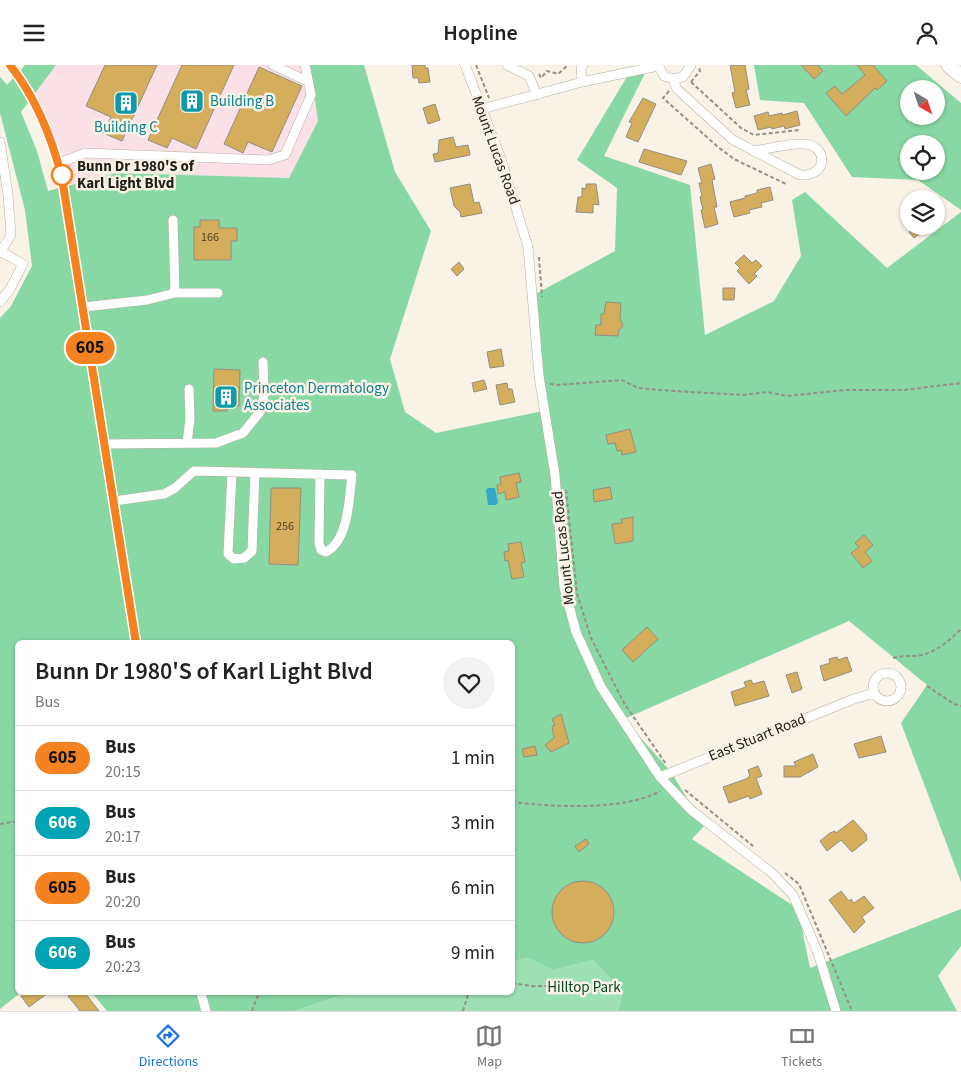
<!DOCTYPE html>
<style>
:root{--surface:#fff;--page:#f2f2f2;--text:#222;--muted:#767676;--line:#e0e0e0;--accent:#1a73e8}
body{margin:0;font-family:"Source Sans 3",sans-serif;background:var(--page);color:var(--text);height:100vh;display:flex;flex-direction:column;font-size:19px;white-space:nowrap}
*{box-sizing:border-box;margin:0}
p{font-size:16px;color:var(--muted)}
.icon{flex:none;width:28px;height:28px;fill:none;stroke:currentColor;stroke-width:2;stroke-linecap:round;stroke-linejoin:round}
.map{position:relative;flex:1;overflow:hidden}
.sheet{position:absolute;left:15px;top:575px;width:500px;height:355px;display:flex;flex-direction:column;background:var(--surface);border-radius:8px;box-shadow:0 1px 4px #0004}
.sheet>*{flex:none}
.badge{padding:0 10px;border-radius:16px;font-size:18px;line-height:32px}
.needle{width:32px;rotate:141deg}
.tools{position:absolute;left:900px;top:15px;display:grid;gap:10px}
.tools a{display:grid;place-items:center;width:45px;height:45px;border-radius:50%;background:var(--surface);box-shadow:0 1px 4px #0004;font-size:25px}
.map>.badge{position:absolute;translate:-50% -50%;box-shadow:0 0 0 2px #fff}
.round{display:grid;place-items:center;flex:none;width:52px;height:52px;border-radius:26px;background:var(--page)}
.overview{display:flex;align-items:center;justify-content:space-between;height:85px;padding:0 20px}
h1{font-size:24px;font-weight:600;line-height:38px}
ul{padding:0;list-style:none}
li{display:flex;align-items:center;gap:15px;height:65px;padding:0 20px;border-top:1px solid var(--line)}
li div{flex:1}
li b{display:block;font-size:19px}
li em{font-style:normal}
li .badge{min-width:55px;font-weight:700;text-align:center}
header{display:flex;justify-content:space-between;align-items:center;height:65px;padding:0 20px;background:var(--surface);font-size:22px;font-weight:600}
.tab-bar{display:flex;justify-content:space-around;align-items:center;height:70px;border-top:1px solid var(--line);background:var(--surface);font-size:14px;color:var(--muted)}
.tab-bar a{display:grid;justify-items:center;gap:2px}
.tab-bar .selected{color:var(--accent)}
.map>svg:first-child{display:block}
</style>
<header><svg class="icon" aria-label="menu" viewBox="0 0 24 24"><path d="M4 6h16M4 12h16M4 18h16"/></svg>Hopline<svg class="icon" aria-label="person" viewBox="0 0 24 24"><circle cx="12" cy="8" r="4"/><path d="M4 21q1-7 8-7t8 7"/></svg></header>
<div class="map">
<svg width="961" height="946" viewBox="0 0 961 946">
<rect width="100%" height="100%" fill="#f8f2e7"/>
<path fill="#fbe1e7" d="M 55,0 L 310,0 L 318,56 L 289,113 L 116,108 L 71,121 L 60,82 L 35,26 Z"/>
<path fill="#9de0b3" d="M 528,893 L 553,905 L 593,895 L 623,927 L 618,946 L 294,946 L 333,933 L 361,928 L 512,928 L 513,896 Z"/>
<path fill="#88d8a4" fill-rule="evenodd" d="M 25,0 L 56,0 L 21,47 L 37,86 L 48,126 L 116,108 L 289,113 L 318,56 L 310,0 L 364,0 L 395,107 L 431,166 L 390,294 L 405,347 L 436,368 L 543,346 L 532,231 L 615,186 L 617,123 L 577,95 L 628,10 L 646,6 L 604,91 L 690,120 L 705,270 L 774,236 L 801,191 L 792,135 L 805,127 L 887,203 L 961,147 L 961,817 L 901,658 L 927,620 L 849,556 L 624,654 L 671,707 L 704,761 L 692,774 L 798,844 L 810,903 L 961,844 L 961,881 L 938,911 L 957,946 L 618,946 L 623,927 L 593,895 L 553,905 L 528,893 L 513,896 L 512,578 L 18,578 L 18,928 L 20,928 L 0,944 L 0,253 L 11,241 L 32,201 L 25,145 L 0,48 L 0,12 L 7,20 Z
M 754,0 L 916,0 L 961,38 L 961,145 L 918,115 L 852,112 L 804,38 L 760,35 ZM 909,24 L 936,24 L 936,51 L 909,51 ZM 909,79 L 936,79 L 936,106 L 909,106 Z
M 92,928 L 361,928 L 333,933 L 294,946 L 107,946 Z"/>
<path fill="#34a5c6" d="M 488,423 L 495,423 L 498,438 L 495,440 L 488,440 L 486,425 Z"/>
<path fill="#d4ae5d" stroke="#938e83" d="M 105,0 L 157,0 L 122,76 L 103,68 L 111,52 L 86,41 Z
M 182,0 L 234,0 L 196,84 L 172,73 L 167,83 L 148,75 Z
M 412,0 L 425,0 L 425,3 L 428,3 L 430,17 L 419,18 L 418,13 L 413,13 Z
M 730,0 L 745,0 L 749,24 L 746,25 L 750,40 L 736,43 L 732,28 L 735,27 Z
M 801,0 L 818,0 L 823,6 L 814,14 Z
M 857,0 L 873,0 L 887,16 L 877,25 L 875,23 L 846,51 L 826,28 L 835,21 L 842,29 L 865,10 Z
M 259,2 L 302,21 L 272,87 L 248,77 L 243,88 L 224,79 Z
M 643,33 L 656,39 L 638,77 L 626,72 L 632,58 L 629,57 Z
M 435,39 L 440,55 L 428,59 L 423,43 Z
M 797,46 L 800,60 L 785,64 L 784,61 L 772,64 L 771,62 L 758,65 L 754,51 L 768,47 L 769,51 L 782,48 L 782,50 Z
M 453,72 L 456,82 L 468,80 L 470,90 L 435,97 L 433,89 L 438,88 L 439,75 Z
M 644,84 L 687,96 L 681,110 L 639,97 Z
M 711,99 L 715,114 L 712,115 L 717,142 L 714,142 L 718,159 L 705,163 L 701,145 L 703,145 L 700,132 L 702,131 L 699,118 L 702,118 L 698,103 Z
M 470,119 L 474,138 L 479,137 L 482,148 L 461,152 L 460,147 L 454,141 L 450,123 Z
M 586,119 L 596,119 L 599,140 L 593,139 L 593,148 L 576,147 L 578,132 L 582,132 L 582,123 L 586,124 Z
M 770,122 L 773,135 L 761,138 L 762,142 L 749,145 L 750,148 L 734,152 L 730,137 L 745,133 L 745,131 L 757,128 L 757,125 Z
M 200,155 L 219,155 L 219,163 L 237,163 L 237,176 L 231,176 L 231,195 L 194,195 L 194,162 L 200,162 Z
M 910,161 L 930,161 L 914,173 L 909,167 L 913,165 Z
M 744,190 L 752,198 L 756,195 L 762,201 L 754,209 L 757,211 L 749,219 L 737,206 L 740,203 L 735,198 Z
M 459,197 L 464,204 L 457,211 L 451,204 Z
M 723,223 L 735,223 L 734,235 L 723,235 Z
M 606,237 L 621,238 L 620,253 L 623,261 L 619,265 L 618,271 L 595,270 L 596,260 L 601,260 L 601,249 L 604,249 Z
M 501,284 L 504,301 L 490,303 L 487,287 Z
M 214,304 L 240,305 L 239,341 L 227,341 L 227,346 L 213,346 Z
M 484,315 L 487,324 L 474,327 L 472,318 Z
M 507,318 L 508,324 L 512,324 L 515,337 L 500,340 L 496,320 Z
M 630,364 L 636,387 L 622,390 L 621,385 L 617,386 L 615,378 L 608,379 L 606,370 Z
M 519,408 L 521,417 L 516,418 L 519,432 L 506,435 L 505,427 L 498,429 L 497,420 L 501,419 L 500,412 Z
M 610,422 L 612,434 L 594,437 L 593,425 Z
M 271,423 L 301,423 L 298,500 L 269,499 Z
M 633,452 L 633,476 L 615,479 L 612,459 L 622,458 L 621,454 Z
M 864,470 L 873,480 L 865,487 L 872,496 L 863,503 L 851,488 L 859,482 L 855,478 Z
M 521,477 L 525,497 L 521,498 L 524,512 L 512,514 L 508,495 L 505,496 L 504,487 L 509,486 L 508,479 Z
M 647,562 L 658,574 L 633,597 L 622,585 Z
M 837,592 L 838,595 L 847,592 L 852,606 L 824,616 L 820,601 L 830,598 L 829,594 Z
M 797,607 L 802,624 L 792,628 L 786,610 Z
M 751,615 L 753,619 L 764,616 L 769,631 L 735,641 L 731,627 L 746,622 L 744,617 Z
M 561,649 L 569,678 L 551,687 L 545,680 L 554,673 L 552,661 L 555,660 L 552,654 Z
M 881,671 L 886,687 L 859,693 L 854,679 Z
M 535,681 L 537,690 L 524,692 L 522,684 Z
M 813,689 L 818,702 L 800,712 L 784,712 L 784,701 L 796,701 L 794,697 Z
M 758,701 L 762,711 L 756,713 L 762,729 L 750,734 L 749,731 L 729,738 L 723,722 L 746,714 L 750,711 L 748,705 Z
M 853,755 L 866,769 L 867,775 L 852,787 L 841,775 L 827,786 L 820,776 L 830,768 L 835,766 L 836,768 Z
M 586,774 L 589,779 L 579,787 L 575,781 Z
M552 847a31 31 0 1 1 62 0a31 31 0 1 1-62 0Z
M 841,826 L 849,836 L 851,834 L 854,838 L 864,831 L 874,843 L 862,852 L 865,857 L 854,868 L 829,835 Z
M 25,928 L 48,928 L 29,942 L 21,931 Z
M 71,928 L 85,928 L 99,946 L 80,946 L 68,931 Z"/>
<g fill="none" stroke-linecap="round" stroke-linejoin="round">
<g stroke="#b6b0a6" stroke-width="10">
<path id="minor" d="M 10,0 C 36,32 52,73 62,113 L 136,578
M 273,0 L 307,16
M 465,0 L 500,91 L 528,182 L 539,311 L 555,410 L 564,522 L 576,567 L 601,622 L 660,712 L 691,745 L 772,808 L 793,830 L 818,888 L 836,946
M 507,0 L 529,11 L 537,30
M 658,0 L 664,11 L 673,14 L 683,12 L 691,0
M 673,14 L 677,24 L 733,75 L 800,110 C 829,112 828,79 803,79 C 787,78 769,84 753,86
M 582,17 L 581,3 L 583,0
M 482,44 L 582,17 L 658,1
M 0,77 L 8,130 L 11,170 L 0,188
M 59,98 L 85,88 L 268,95 L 285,90 L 311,30 L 305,0
M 173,155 L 175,228
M 0,186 L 23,199 L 10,224 L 0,237
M 84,242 L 147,235 L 175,228 L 218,228
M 187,378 L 190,354 L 189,324
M 105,379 L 216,378 L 243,368 L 260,347 L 264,330 L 263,297
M 232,407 L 228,489 L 234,494 L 244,493 L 252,486 L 255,407
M 114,436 L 164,429 L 175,423 L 194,406 C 246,407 299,409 352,410 C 349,433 349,475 326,487 L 321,485 L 319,478 L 320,409
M873 622a14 14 0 1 1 28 0a14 14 0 1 1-28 0Z
M 660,712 L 854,634 L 874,628
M 201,928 L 206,946"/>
</g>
<g stroke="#b6b0a6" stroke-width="15">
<path id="highway" d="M 948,0 L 961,11"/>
</g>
<path stroke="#959088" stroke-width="2" stroke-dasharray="4 2.5" stroke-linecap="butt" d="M 476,0 L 489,33
M 539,9 L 541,13 L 547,6 L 558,9 L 568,0
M 691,17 L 741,63 L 754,70 L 799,65
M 691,17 L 700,6 L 699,2
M 669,26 L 663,33 L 718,82 L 734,94 L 786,119
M 539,192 L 542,232
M 550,319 L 558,320 L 622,315 L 638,323 L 675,326 L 743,330 L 767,327 L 787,331 L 845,325 L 904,325 L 961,318
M 566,425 L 577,529 L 591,573 L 624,638 L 666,699
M 893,593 C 901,591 905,591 913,591 C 932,591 949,576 961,564
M 927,621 L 954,639 L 961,641
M 685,725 L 753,781
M 512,737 C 552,742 625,746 660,726
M 0,759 L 18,756
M 785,808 L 799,819 L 852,946
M 512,918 C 521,919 531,922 540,921 C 565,921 576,913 600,927
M 252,946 L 257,932 L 265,928
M 463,946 L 468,930 L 472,928"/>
<use href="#minor" stroke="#fff" stroke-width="9"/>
<use href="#highway" stroke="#fff" stroke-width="14"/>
</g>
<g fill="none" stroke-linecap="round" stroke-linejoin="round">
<g stroke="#fff" stroke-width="11">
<path id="line" d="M 10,0 C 36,33 52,73 62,113 L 136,578"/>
</g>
<use href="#line" stroke="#f58220" stroke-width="8"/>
</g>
<defs>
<g id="building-square" transform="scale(1.25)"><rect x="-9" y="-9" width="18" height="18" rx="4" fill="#0f9aa8" stroke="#f8f2e7"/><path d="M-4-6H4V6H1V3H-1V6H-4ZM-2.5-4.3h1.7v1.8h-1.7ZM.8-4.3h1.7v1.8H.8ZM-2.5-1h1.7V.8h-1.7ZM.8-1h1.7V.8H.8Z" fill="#fff"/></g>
</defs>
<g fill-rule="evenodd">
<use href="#building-square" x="192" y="36"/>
<use href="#building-square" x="126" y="38"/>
<use href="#building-square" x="226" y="332"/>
</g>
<circle fill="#fff" stroke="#f58220" stroke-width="2.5" cx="62" cy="110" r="10"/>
<g text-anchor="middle" stroke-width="5" stroke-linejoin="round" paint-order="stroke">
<g font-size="12" fill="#4f442c">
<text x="210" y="176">166</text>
<text x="285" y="465">256</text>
</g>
<g font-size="15" fill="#0d838f" stroke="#f8f2e7" text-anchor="start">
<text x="210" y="41">Building B</text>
<text x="126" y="67" text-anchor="middle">Building C</text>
<text x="244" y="328">Princeton Dermatology<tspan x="244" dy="17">Associates</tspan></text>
</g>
<g font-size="15" fill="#23201c" stroke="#f8f2e7">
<text transform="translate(496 85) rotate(70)" y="5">Mount Lucas Road</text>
<text transform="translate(563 483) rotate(-96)" y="5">Mount Lucas Road</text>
<text transform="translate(757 672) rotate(-22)" y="5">East Stuart Road</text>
</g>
<g font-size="15" font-weight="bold" fill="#23201c" stroke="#f8f2e7" text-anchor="start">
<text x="77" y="106">Bunn Dr 1980'S of<tspan x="77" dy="17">Karl Light Blvd</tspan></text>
</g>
<g font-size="15" fill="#064626" stroke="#f8f2e7">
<text x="584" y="927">Hilltop Park</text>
</g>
</g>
</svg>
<div class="tools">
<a><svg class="needle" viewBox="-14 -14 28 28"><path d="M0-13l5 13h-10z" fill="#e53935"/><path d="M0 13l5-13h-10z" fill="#767676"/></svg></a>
<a><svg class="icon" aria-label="locate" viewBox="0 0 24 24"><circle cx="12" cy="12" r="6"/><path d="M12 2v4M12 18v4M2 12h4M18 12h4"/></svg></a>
<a><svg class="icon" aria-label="layers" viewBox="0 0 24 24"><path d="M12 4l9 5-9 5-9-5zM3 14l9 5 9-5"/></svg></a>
</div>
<b class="badge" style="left:90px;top:283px;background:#f58220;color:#111">605</b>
<section class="sheet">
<div class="overview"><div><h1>Bunn Dr 1980'S of Karl Light Blvd</h1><p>Bus</p></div><a class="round"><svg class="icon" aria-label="heart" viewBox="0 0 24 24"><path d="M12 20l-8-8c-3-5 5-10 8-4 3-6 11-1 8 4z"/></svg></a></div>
<ul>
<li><span class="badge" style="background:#f58220;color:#111">605</span><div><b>Bus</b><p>20:15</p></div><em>1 min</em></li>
<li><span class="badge" style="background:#00a3b4;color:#fff">606</span><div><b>Bus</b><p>20:17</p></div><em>3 min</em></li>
<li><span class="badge" style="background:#f58220;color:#111">605</span><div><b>Bus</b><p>20:20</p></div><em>6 min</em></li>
<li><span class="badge" style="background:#00a3b4;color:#fff">606</span><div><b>Bus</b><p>20:23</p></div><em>9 min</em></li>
</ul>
</section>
</div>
<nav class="tab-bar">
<a class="selected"><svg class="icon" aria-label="directions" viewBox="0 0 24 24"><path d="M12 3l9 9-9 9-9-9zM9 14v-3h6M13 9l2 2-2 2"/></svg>Directions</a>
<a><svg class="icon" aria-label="map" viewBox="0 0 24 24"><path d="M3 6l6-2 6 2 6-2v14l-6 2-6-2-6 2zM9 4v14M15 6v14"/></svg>Map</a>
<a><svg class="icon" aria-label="tickets" viewBox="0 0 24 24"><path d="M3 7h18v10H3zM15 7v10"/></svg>Tickets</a>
</nav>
